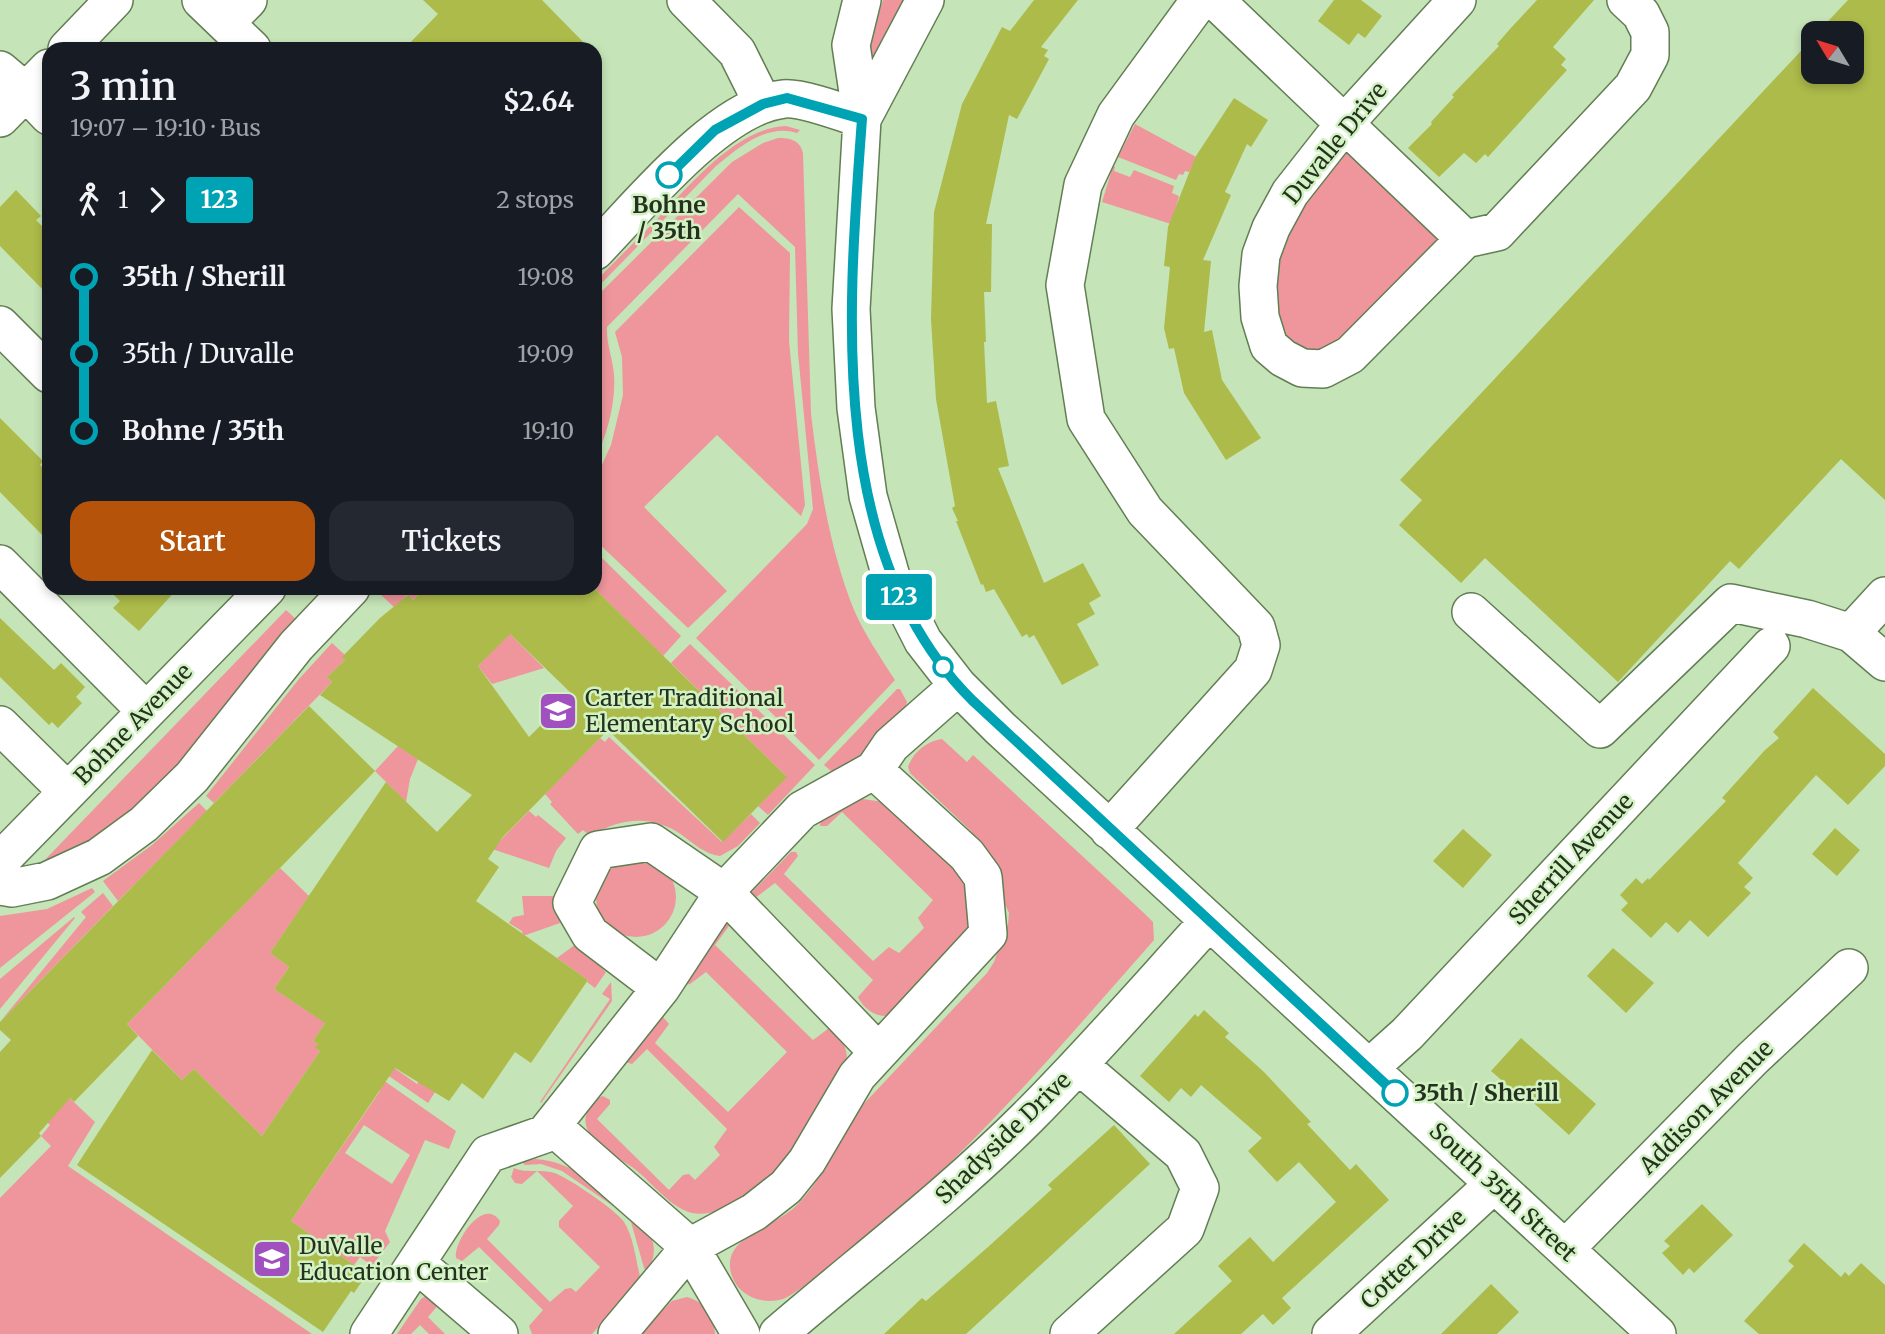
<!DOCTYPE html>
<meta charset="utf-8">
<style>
:root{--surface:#171b24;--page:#242831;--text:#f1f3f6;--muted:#9ea1a6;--accent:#b45309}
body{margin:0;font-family:Merriweather,serif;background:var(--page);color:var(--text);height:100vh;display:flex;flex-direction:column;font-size:26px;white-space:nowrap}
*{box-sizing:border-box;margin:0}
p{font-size:23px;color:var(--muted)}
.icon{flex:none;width:38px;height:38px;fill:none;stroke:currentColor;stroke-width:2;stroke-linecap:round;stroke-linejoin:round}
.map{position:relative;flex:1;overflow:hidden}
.panel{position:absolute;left:42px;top:42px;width:560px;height:553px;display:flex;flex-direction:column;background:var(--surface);border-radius:21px;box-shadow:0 4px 10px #0003}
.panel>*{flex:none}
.badge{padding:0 14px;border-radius:5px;font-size:24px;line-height:46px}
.needle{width:46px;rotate:308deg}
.buttons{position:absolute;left:1801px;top:21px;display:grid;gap:14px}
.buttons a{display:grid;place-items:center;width:63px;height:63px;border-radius:14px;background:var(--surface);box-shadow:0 4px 10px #0003;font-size:35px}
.map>.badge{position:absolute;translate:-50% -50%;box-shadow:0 0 0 4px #fff}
.legs{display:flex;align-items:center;gap:10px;height:77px;padding:0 28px;font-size:23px}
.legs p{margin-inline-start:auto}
.summary{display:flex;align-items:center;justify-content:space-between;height:119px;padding:0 28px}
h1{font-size:38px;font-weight:600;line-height:52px}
.cta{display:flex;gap:14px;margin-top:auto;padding:14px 28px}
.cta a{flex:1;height:80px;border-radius:21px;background:var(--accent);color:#fff;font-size:28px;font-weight:600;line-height:80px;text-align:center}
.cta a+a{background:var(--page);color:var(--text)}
ul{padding:0 28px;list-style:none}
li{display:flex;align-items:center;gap:24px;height:77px;font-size:26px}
li i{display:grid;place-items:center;width:10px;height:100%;margin:0 9px;background:currentColor}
li i::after{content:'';width:18px;height:18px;margin:-9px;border:5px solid;border-radius:50%;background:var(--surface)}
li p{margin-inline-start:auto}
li:first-child i{background:linear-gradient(#0000 50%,currentColor 0)}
li:last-child i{background:linear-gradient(currentColor 50%,#0000 0)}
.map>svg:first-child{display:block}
</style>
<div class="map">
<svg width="1885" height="1334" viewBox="0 0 1885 1334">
<rect width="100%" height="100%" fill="#c5e4b7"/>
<path fill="#ee969c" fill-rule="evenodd" d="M 883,0 L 908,0 L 873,60 L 869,61 L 868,49 Z
M 1135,124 L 1198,158 L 1189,172 L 1185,171 L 1183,175 L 1179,174 L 1176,180 L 1118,157 Z
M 786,126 L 800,130 L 797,133 C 767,123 738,148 716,166 L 595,290 L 595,282 C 616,260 639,238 660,216 C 692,183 737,128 786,126 Z
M 778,138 C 790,138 800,140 803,153 L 811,414 C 819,480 829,548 854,610 C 865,635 880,657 895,680 L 819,760 L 696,638 L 807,524 L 813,509 L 798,353 L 795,247 L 738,194 L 607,327 C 606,343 613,359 614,375 C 616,403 607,435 595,460 L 595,298 L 732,162 L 763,143 Z
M 1348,147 L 1440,239 L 1336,349 L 1315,356 L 1286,343 L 1274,313 L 1278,250 L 1289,221 Z
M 1113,166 L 1115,167 L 1114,171 L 1130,177 L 1134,170 L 1174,186 L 1172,193 L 1179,196 L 1171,224 L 1102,202 Z
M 739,207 L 790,253 L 789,341 L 805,505 L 801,516 L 717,435 L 644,507 L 727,591 L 688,628 L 595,540 L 595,480 L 611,445 L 623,395 L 622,357 L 615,332 Z
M 595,551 L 681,636 L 663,656 L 594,588 Z
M 385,588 L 425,588 L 413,600 L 407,595 L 395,608 L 380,594 Z
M 286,610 L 299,622 L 210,732 L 147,798 L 90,844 L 38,867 Z
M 509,633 L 544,668 L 492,684 L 478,666 Z
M 332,643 L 345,655 L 345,660 L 327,677 L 332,682 L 214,803 L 206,796 L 299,679 Z
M 690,644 L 815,765 L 768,815 L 758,806 L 786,776 L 671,663 Z
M 897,689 L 900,689 L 907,702 L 904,713 L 859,762 L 831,771 L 824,765 Z
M 609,737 L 722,842 L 751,814 L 760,823 L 738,846 L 720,856 C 705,854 694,844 682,835 C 652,814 620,818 590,836 L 583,830 L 578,834 L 550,804 L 552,802 L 545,794 L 600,738 L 605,742 Z
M 942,739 L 967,762 L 973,755 L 1145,914 L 1153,922 L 1154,940 C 1054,1053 957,1171 834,1262 C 822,1271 795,1295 783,1299 C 766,1304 746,1299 736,1284 C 730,1275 728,1263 732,1254 C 740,1234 779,1222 795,1207 C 826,1178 834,1142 858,1110 L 987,973 L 994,962 L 1008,924 L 1009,913 L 971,831 L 910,773 L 908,767 C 913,752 927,741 942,739 Z
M 398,746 L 418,759 L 410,779 L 406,802 L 375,771 Z
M 863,799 L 883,802 L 940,850 L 967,881 L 970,929 L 889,1016 C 875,1017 864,1009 858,997 L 873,980 L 775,883 L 755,898 L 750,894 L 791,852 L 796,852 L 798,856 L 784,874 L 873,961 L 889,947 L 899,953 L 924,928 L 918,918 L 933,900 L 842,812 L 827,826 L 820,826 L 821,819 L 849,802 Z
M 199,803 L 207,811 L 118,901 L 103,881 L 152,845 Z
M 529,811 L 536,817 L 538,815 L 566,838 L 556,851 L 549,868 L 492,849 Z
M596 897a40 40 0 1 1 80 0a40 40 0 1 1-80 0Z
M 280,868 L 309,896 L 270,953 L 289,967 L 274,989 L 315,1016 L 330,995 L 325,1023 L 313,1041 L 318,1044 L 316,1047 L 320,1051 L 262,1136 L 194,1069 L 182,1080 L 127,1024 Z
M 92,888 L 95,892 L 0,968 L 0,916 L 47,909 Z
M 103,893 L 113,906 L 0,1022 L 86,917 L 81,912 Z
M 522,896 L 556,896 L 560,923 L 523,936 L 522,931 L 509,923 L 513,917 L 524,915 Z
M 74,917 L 75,918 L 0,1009 L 0,979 Z
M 724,922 L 729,922 L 729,926 L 715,945 L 813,1040 L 832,1026 C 864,1065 837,1074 816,1107 C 809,1118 806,1130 800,1141 C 793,1152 774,1179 764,1186 C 745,1201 709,1221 686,1211 C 665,1202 650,1180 632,1167 C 615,1155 575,1137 588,1110 C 591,1103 596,1098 603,1096 L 610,1100 L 610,1104 L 597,1119 L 669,1190 L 683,1175 L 689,1174 L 695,1180 L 720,1155 L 714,1147 L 727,1129 L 647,1049 L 632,1064 L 626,1062 L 625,1059 L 657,1017 L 663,1017 L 669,1024 L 655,1043 L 728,1112 L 787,1052 L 706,972 L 690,984 L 684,985 Z
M 576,944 L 606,972 L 595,988 L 587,982 L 588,980 L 557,958 Z
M 611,982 L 612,1001 L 541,1103 L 540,1102 L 610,999 L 602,994 Z
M 360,1044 L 417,1084 L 419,1081 L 435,1092 L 428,1103 L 354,1052 Z
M 350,1057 L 456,1131 L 449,1149 L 425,1140 L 385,1231 L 390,1242 L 372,1266 L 360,1257 L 354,1265 L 291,1221 L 380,1091 ZM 364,1125 L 410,1155 L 392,1184 L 345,1153 Z
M 61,1090 L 95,1122 L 68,1166 L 312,1334 L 0,1334 L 0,1198 L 51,1146 L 41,1136 L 50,1125 L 38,1114 Z
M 535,1159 C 575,1161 603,1191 630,1217 C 638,1224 649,1231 652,1240 C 656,1251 653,1262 647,1271 L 644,1268 L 631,1222 L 622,1212 L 562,1171 L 541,1164 L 525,1165 L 522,1162 Z
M 514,1168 C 526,1174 543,1168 557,1174 C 571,1180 616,1210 624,1222 C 634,1237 636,1263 641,1280 L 592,1334 L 532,1334 L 529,1326 L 543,1310 L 479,1247 L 462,1261 L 456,1258 C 453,1243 483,1196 500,1221 L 499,1225 L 487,1239 L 550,1302 L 565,1289 L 571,1288 L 576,1292 L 600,1267 L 559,1227 L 559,1221 L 573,1206 L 537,1171 L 522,1184 L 515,1183 L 511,1177 Z
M 429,1294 L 440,1303 L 428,1317 L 445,1334 L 429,1334 L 420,1325 L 411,1334 L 397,1334 L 421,1299 Z
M 687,1297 C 705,1302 714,1316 715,1334 L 639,1334 L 672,1301 Z"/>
<path fill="#adbb4a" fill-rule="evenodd" d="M 423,0 L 542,0 L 590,49 L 404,49 L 438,14 Z
M 1034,0 L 1078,0 L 1041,47 L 1048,50 L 1044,56 L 1049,59 L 1017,119 L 1009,115 L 986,224 L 992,224 L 991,292 L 984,292 L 986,342 L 984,342 L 987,403 L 996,401 L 1009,466 L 998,468 L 1044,583 L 1083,563 L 1101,596 L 1089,603 L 1095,614 L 1077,624 L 1099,665 L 1062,685 L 1034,635 L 1029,638 L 1027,634 L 1022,637 L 994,589 L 986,592 L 983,584 L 981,585 L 956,521 L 958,521 L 952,508 L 955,506 L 936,399 L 931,319 L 934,212 L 962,104 L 1002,27 L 1010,31 Z
M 1334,0 L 1361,0 L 1382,16 L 1365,38 L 1358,33 L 1349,45 L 1318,21 Z
M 1537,0 L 1594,0 L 1553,47 L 1566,59 L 1561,65 L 1567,70 L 1488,157 L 1485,154 L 1476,163 L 1464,153 L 1439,177 L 1408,148 L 1432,124 L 1431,122 L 1454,97 L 1452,95 L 1499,46 L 1497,44 L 1510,29 Z
M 1848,0 L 1885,0 L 1885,500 L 1841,459 L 1739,569 L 1730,561 L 1618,682 L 1485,558 L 1461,583 L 1399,525 L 1422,500 L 1400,480 L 1813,38 L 1813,72 L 1852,72 L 1852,33 L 1817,33 Z
M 1234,98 L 1268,120 L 1251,147 L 1247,144 L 1225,192 L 1231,195 L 1203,260 L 1211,261 L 1204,332 L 1212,330 L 1222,380 L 1261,438 L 1226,460 L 1184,393 L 1174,348 L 1169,349 L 1164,328 L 1170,267 L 1164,266 L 1168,227 L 1189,173 L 1196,156 Z
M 16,190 L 41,216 L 36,220 L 49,233 L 49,296 L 0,246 L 0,207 Z
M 0,418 L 43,461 L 40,465 L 49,474 L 49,542 L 0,492 Z
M 107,588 L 178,588 L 139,631 L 113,608 L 120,601 Z
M 425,588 L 594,588 L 787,777 L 723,842 L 608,730 L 502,838 L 488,859 L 499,867 L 476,901 L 588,980 L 531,1063 L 515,1052 L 483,1099 L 462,1083 L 449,1101 L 395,1068 L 291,1221 L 367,1274 L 354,1293 L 351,1291 L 323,1332 L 77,1165 L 152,1050 L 182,1080 L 194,1069 L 262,1136 L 320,1051 L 315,1047 L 318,1044 L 313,1041 L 325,1023 L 274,989 L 289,967 L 270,953 L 386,782 L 437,832 L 472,795 L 320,695 L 332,682 L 327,677 L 345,660 L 342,657 L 380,618 L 408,595 L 413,600 ZM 510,634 L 572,694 L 529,737 L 478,666 Z
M 0,618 L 54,670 L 61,663 L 85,687 L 76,697 L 82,703 L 58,728 L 52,722 L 49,725 L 0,677 Z
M 1813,688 L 1885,754 L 1885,766 L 1848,805 L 1816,775 L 1738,863 L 1753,878 L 1744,887 L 1751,893 L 1708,937 L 1690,920 L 1678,933 L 1666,922 L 1651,938 L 1621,910 L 1628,903 L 1620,895 L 1636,878 L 1642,884 L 1648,878 L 1649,880 L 1726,801 L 1722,798 L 1765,750 L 1779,738 L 1773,732 Z
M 309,706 L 375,771 L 127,1024 L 138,1036 L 74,1102 L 70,1098 L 39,1133 L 41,1136 L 0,1178 L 0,1052 L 11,1040 L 0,1030 L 0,1022 Z
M 1835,828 L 1860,850 L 1837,876 L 1812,854 Z
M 1463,829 L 1492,855 L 1463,888 L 1433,861 Z
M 1613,948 L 1654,983 L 1626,1013 L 1587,976 Z
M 1204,1010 L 1229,1033 L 1225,1037 L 1264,1072 L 1311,1122 L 1307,1124 L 1350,1170 L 1356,1164 L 1389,1200 L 1282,1298 L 1291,1308 L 1273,1325 L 1263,1314 L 1241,1334 L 1174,1334 L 1232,1281 L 1218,1266 L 1250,1237 L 1273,1262 L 1336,1202 L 1299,1162 L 1277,1182 L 1248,1151 L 1262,1138 L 1201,1085 L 1191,1097 L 1181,1088 L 1169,1102 L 1140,1076 L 1195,1014 L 1198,1017 Z
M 1521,1038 L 1596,1104 L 1569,1135 L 1526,1096 L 1523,1099 L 1491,1071 Z
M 1114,1125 L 1150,1164 L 966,1334 L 884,1334 L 922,1298 L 926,1301 L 988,1247 L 1052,1189 L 1048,1185 Z
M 1702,1204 L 1733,1235 L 1694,1273 L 1689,1268 L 1683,1275 L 1662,1253 L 1670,1246 L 1664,1241 Z
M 1804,1243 L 1841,1277 L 1845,1272 L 1849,1276 L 1861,1263 L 1885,1285 L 1885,1334 L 1759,1334 L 1744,1321 L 1794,1266 L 1788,1261 Z
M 1491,1284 L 1519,1312 L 1497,1334 L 1441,1334 Z"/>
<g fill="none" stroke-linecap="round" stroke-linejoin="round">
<g stroke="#627e54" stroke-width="40">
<path id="minor" d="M 201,0 L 252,49
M 686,0 L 737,52 L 763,104
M 862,0 L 851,45 L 862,119 L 851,309 L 856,408 L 868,496 L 892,580 L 923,641 L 958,686 L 1000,728 L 1657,1334
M 1215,0 L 1465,239
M 1457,0 L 1345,123 L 1290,193 L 1271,228 L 1261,255 L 1258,286 L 1260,317 L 1269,346 L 1283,358 L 1302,368 L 1323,369 L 1350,355 L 1465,239
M 225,23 L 248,0
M 67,49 L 114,0
M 0,70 L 26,92 L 49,116
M 0,118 L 49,68
M 862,119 L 925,0
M 1465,239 L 1497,232 L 1633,87 L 1650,55 L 1650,32 L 1641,14 L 1626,0
M 595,251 C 640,205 719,106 784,99 C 801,97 844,113 862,119
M 0,325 L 49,374
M 0,564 L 146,711
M 1885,596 L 1851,633 L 1885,662
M 1471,612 L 1600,729 L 1731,603 L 1807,619 L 1851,633
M 0,725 L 67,791
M 1109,830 L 1253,670 L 1261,645 L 1256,627 L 1145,511 L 1086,419 L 1065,285 L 1083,185 L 1116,115 L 1200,0
M 0,861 L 267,588
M 0,886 L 12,888 L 47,881 L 99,857 L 144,824 L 192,777 L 296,646 L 351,588
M 661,988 L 590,934 L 572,903 L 598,850 L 651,842 L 724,892 L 878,1052
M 1369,1068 L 1407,1034 L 1771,646
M 552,1126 L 690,1247 L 741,1334
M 1565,1249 L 1752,1059 L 1849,968
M 416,1263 L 499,1334
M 369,1334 L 488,1154 L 545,1134 L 661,988 L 724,892 L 802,810 L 874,770 L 891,745 L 958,686
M 617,1334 L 690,1247 L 754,1212 L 786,1187 L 807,1161 L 857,1076 L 988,934 L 983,877 L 967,855 L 874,770
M 778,1334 C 862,1262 950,1195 1028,1117 C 1091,1054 1149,987 1209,921
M 1069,1334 L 1185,1229 L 1200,1188 L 1183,1154 L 1079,1065
M 1331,1334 L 1494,1184"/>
</g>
<use href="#minor" stroke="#fff" stroke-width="37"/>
</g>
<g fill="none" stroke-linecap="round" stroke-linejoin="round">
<g stroke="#fff" stroke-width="16">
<path id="line-1" d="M 669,175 L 715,130 L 763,104 L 787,98 L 862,119 C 848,308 826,555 972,700 L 1395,1093"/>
</g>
<use href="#line-1" stroke="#00a3b4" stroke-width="10"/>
</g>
<defs>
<g id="school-square" transform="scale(2.0125)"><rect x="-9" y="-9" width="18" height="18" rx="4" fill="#a150c0" stroke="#d2f2c4"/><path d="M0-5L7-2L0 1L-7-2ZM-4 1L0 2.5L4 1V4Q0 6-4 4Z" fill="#fff"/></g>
</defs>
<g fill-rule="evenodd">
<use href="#school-square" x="558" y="711"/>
<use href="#school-square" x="272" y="1259"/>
</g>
<g fill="#fff" stroke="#00a3b4" stroke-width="3.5">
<circle cx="669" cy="175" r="12"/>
<circle cx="943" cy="667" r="9"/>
<circle cx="1395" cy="1093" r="12"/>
</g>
<g text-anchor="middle" stroke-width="5" stroke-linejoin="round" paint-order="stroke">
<g font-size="23" fill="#25311f" stroke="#d2f2c4">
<text transform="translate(1335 143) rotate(-51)" y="8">Duvalle Drive</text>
<text transform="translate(133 724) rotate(-46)" y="8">Bohne Avenue</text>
<text transform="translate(1571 859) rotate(-47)" y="8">Sherrill Avenue</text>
<text transform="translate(1706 1107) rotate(-45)" y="8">Addison Avenue</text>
<text transform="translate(1003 1138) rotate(-44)" y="8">Shadyside Drive</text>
<text transform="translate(1503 1192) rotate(43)" y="8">South 35th Street</text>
<text transform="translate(1413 1259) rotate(-43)" y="8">Cotter Drive</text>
</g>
<g font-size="23" font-weight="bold" fill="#25311f" stroke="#d2f2c4">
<text x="669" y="213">Bohne<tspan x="669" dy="26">/ 35th</tspan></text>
<text x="1414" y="1101" text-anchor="start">35th / Sherill</text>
</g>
<g font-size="23" fill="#25311f" stroke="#d2f2c4" text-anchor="start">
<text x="585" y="706">Carter Traditional<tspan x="585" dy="26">Elementary School</tspan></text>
<text x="299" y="1254">DuValle<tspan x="299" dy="26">Education Center</tspan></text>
</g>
</g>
</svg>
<div class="buttons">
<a><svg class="needle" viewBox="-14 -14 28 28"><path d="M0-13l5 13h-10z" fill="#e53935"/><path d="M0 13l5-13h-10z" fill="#9ea1a6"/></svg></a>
</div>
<b class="badge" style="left:899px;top:597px;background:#00a3b4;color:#fff">123</b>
<section class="panel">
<div class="summary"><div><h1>3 min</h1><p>19:07 – 19:10 · Bus</p></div><b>$2.64</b></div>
<div class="legs"><svg class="icon" aria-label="walk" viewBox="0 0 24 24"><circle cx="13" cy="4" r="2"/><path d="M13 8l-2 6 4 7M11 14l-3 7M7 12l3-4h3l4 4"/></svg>1<svg class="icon" aria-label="forward" viewBox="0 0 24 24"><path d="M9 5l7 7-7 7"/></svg><b class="badge" style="background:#00a3b4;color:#fff">123</b><p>2 stops</p></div>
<ul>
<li><i style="color:#00a3b4"></i><b>35th / Sherill</b><p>19:08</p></li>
<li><i style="color:#00a3b4"></i><span>35th / Duvalle</span><p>19:09</p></li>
<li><i style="color:#00a3b4"></i><b>Bohne / 35th</b><p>19:10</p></li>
</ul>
<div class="cta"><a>Start</a><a>Tickets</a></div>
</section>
</div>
